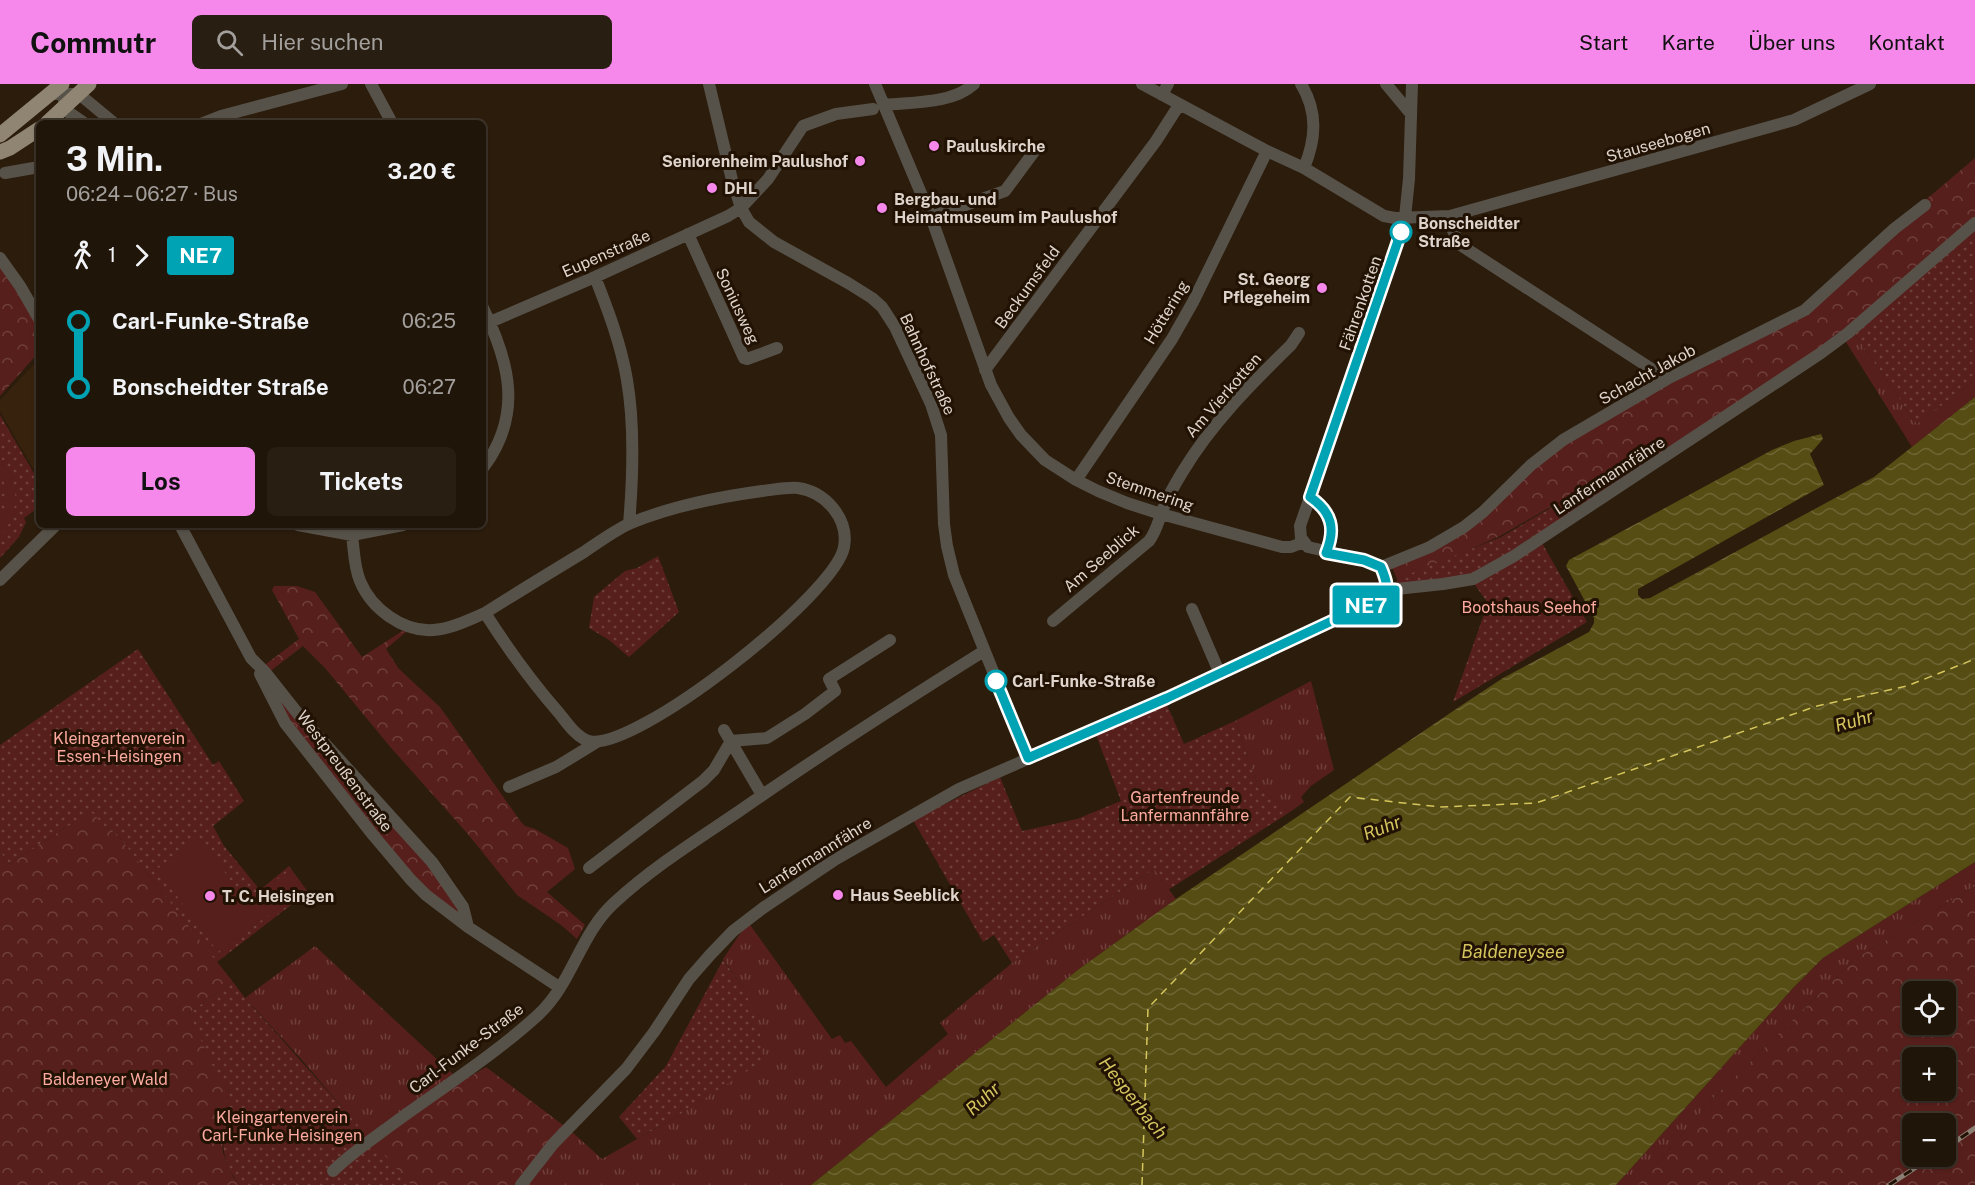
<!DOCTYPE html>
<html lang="de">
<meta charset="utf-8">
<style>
:root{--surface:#201509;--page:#281e12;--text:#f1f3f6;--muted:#a29f9c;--line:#3d342a;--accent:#f788eb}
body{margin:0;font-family:"Public Sans",sans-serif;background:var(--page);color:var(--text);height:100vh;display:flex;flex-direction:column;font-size:22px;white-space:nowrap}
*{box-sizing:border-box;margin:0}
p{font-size:20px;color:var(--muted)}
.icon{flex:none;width:33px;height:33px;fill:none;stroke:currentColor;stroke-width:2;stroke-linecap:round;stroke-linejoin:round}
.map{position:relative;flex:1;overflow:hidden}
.side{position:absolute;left:36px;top:36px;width:450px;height:408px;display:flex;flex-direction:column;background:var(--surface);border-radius:9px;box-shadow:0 2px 4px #0004,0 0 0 2px var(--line)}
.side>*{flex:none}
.badge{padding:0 12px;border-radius:4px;font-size:21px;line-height:39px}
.tools{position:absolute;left:1902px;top:897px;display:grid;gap:12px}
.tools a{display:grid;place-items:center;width:54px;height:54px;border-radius:9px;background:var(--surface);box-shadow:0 2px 4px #0004,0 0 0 2px var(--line);font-size:30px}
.map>.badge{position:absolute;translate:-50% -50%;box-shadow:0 0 0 3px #fff}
.legs{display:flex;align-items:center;gap:9px;height:66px;padding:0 30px;font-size:20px}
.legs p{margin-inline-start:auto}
.overview{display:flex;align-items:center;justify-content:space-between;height:102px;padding:0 30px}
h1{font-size:33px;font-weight:700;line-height:45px}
.action{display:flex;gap:12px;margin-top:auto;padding:12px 30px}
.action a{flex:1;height:69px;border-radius:9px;background:var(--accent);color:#111;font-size:24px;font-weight:700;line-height:69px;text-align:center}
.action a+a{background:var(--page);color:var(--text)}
ul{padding:0 30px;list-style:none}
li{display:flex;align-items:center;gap:21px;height:66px;font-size:22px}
li i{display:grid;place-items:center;width:9px;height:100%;margin:0 8px;background:currentColor}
li i::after{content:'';width:15px;height:15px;margin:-8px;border:4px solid;border-radius:50%;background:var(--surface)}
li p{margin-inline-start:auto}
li:first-child i{background:linear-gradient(#0000 50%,currentColor 0)}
li:last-child i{background:linear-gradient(currentColor 50%,#0000 0)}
header{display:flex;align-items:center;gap:36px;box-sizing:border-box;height:84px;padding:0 30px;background:var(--accent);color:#111}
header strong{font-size:28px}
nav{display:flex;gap:33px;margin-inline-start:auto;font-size:21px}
.search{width:420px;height:54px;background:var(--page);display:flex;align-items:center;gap:15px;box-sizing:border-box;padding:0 21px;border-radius:9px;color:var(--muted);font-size:22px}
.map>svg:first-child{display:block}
</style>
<header>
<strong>Commutr</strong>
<div class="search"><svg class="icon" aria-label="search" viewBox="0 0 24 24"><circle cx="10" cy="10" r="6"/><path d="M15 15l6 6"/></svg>Hier suchen</div>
<nav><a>Start</a><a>Karte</a><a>Über uns</a><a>Kontakt</a></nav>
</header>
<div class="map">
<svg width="1975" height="1101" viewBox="0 0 1975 1101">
<defs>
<pattern id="grass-tufts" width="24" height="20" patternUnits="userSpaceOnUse" patternTransform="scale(1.5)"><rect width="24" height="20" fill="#571f1b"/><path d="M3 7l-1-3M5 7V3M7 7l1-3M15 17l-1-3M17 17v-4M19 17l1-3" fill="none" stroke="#6f3f3b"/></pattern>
<pattern id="forest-crowns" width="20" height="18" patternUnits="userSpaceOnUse" patternTransform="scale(1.5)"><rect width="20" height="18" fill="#571f1b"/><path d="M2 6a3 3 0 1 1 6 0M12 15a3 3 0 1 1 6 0" fill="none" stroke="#6f3f3b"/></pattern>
<pattern id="park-dots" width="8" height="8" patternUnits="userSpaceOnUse" patternTransform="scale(1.5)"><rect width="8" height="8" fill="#571f1b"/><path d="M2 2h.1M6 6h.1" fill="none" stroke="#6f3f3b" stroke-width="1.8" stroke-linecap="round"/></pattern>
<pattern id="water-waves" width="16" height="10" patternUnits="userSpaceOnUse" patternTransform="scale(1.5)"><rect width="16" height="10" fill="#554d13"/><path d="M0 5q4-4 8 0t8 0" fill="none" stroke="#6d6634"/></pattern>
</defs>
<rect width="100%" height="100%" fill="#2b1c0c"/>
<path fill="#37220d" d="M 39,275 L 39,395 L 0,327 L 0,316 Z"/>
<path fill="url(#grass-tufts)" d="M 1854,249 L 1917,340 L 1975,296 L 1975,313 L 1912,363 L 1846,258 Z
M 1311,597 L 1334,686 L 1311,702 L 1301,713 L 1304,718 L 1290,728 L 1259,704 L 1235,637 Z
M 1975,778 L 1975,802 L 1855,875 L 1716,1011 L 1638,1101 L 1616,1101 L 1793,904 L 1823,874 Z
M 1154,785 L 1176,815 L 1079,885 L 811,1101 L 526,1101 L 571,1047 L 602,1075 L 674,1034 L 762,977 L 744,905 L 723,875 L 748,838 L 832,955 L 840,951 L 845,959 L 851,957 L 886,1003 L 948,950 L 940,939 L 1012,879 Z
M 315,862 L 455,992 L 370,1056 L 302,976 L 245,914 Z"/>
<path fill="url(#forest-crowns)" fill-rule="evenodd" d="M 1975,74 L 1975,136 L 1847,246 L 1573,430 L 1561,417 L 1500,452 L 1440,479 L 1397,495 L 1388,474 L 1410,468 L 1479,430 L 1567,352 L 1790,231 Z
M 0,184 L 16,206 L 39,245 L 39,268 L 0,312 Z
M 274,502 L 297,502 L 315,508 L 362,573 L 404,546 L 406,548 L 386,565 L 399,585 L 440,623 L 521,738 L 525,742 L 535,745 L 568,764 L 575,785 L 547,808 L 585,841 L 577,855 L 561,841 L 517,811 L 467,749 L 392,665 L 325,584 L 303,562 L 268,589 L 262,583 L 299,555 L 272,506 Z
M 266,590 L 427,777 L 464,835 L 430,810 L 398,774 L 287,633 Z
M 93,728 L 103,741 L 117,750 L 233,898 L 189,929 L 229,1003 L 222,1055 L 223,1069 L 233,1093 L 240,1101 L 0,1101 L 0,767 L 9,780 L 66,743 Z
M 1975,802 L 1975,1101 L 1638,1101 L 1716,1011 L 1855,875 ZM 1912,908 L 1946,908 L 1946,940 L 1912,940 ZM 1912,974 L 1946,974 L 1946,1006 L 1912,1006 ZM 1912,1040 L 1946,1040 L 1946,1072 L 1912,1072 Z
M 486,983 L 567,1044 L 520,1101 L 411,1101 L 371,1057 L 407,1030 Z"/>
<path fill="url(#park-dots)" d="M 1975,144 L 1975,296 L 1917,340 L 1854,249 Z
M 0,331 L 39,398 L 39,423 L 24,434 L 26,438 L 19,453 L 0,474 Z
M 1561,418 L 1573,430 L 1472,492 L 1397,503 L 1397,495 L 1501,453 Z
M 1542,459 L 1587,538 L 1453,618 L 1488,519 L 1472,497 Z
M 658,472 L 679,528 L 629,573 L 609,556 L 589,544 L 594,513 L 625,487 L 637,484 Z
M 138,565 L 213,681 L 219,677 L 244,717 L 213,742 L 224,762 L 260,806 L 289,782 L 308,808 L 217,878 L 117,750 L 103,741 L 93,729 L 66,743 L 9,780 L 0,767 L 0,661 Z
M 1167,621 L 1184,660 L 1235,637 L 1259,704 L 1290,728 L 1168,806 L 1154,785 L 1012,879 L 994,851 L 983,858 L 913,736 L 1000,693 L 1022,747 L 1077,735 L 1121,717 L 1096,651 Z
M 723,876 L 744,905 L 759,942 L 763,977 L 674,1034 L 637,1055 L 619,1033 L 666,982 Z
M 233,898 L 245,914 L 411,1101 L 240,1101 C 214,1072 224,1037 229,1003 L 219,996 L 189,929 Z"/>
<path fill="#571f1b" d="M 0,373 C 19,399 22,427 0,453 L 0,438 L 5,425 L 6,413 L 4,397 L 0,387 Z
M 200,754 L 247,819 L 290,786 L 304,805 L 218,868 L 157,785 Z"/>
<path fill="url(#water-waves)" d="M 1975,313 L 1975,778 L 1823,874 L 1793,904 L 1616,1101 L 811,1101 L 1079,885 L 1176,815 L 1462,621 L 1503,594 L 1589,548 L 1594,539 L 1594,534 L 1566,482 L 1569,476 L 1772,366 L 1794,357 L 1821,350 L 1823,355 L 1810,370 L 1824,401 L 1638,505 L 1638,511 L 1642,515 L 1650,514 L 1874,393 Z"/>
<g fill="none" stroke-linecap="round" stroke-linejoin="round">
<path stroke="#d5c55e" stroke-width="1.5" stroke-dasharray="8 6" stroke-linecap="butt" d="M 1142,1101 L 1148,924 L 1350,713 L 1440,723 L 1536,719 L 1817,622 L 1907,602 L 1975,575"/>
<path stroke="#575249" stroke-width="12" d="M 371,0 L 392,39
M 709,0 L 732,96 L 741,124 L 749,138 L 774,158 L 848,199 L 872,214 L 882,223 L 895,243 L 931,320 L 941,351 L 944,440 L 947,462 L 954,491 L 1028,674
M 875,0 L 931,133 L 991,301 L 1009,334 L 1021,351 L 1045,376 L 1076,396 L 1098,407 L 1127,419 L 1161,430 L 1282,463 L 1291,463 L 1304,458
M 1142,0 L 1267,67 L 1304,84 L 1384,132 L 1395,134 L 1450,132 L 1451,142 L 1459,160 L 1667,295
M 1301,0 C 1318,28 1316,55 1304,84
M 1386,0 L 1411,30
M 51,10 L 79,10 L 114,39
M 1162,11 L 1168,0
M 64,16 L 64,25 L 84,39
M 885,21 C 913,18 952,20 974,0
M 203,39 L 221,32 L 342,0
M 5,89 L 39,83
M 1450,132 L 1794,36 L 1870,0
M 931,133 L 1005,107 L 1036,65
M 688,150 L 744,274 L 747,275 L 777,264
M 0,174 L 20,202 L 39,235
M 595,193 C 608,226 621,260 627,296 C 635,342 633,393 629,440
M 483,224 C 510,279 523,331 483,384
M 483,241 L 595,193 L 728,132 L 741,124 L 768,95 L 803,42 L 836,30 L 873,25
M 985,286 L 1156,57 L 1179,21
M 1076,396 L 1172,255 L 1193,218 L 1267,67
M 1310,413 C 1331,428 1336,445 1326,469
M 180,441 L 251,574 L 265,588 L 299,631 L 432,778 L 463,823 L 468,843
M 298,441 L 352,451 L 403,441
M 352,451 C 354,466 354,483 360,497 C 371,524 402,548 433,546 C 451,545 468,536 485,529 C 518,508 551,488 584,468 C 599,458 615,446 631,439 C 672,422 718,413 762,407 C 773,406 786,403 798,404 C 826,408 849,435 844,463 C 836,510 634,669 589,657 C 577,654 567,639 559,629 C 531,597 508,565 485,529
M 1381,483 L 1430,463 L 1464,443 L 1483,428 L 1531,381 L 1563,356 L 1667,295 L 1805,226 L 1894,145 L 1925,121
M 0,496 L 56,441
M 1387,506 L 1387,498 L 1381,483 L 1364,476 L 1308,463 L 1301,454 L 1300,442 L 1388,188 L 1405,133 L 1409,95 L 1412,0
M 1192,525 L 1220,590
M 1053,537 L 1149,457 C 1156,448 1158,438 1162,428 C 1167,413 1175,400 1183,387 C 1212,339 1252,299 1291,261 L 1299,249
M 260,590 L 285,639 L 373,751 L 411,796 L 426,811 L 468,843 L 559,903
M 724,646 L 762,711
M 509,703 L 556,683 L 597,658
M 589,784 L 703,697 L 714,686 L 731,657 L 767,654 L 805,630 L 835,607 L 829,595 L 890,556
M 333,1087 C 350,1070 371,1056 390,1042 C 439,1006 493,972 538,931 C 572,900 580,850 614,819 C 652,784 695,757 738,728 C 818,672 901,619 984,567
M 521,1101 L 553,1060 L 626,985 L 654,948 L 689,895 L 710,871 L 733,847 L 763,824 L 836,775 L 959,705 L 1167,614 L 1366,521 L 1382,513 L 1387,506 L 1443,500 L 1473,495 L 1514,472 L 1821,269 L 1848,249 L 1975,139"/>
<path stroke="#8f8572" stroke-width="15" d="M 47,39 L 89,0
M 0,51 L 62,0
M 0,68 L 10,64 L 39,45"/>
<g stroke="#8b7e72" stroke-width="5">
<path id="rail" d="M 1946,1064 L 1975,1044
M 1889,1101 L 1933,1072"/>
</g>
<use href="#rail" stroke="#211204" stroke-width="3" stroke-dasharray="9" stroke-linecap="butt"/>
</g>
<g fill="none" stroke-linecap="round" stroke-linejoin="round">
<g stroke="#fff" stroke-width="14">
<path id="line-1" d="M 996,597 L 1028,674 L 1167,614 L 1366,521 C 1388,509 1391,507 1381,483 L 1364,476 L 1326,469 C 1336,445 1332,428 1310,413 L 1401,148"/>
</g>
<use href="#line-1" stroke="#00a3b4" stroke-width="9"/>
</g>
<g fill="#f788eb" stroke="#211204" stroke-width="2">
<circle cx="934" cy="62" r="6"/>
<circle cx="860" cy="77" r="6"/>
<circle cx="712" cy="104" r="6"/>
<circle cx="882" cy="124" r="6"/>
<circle cx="1322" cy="204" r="6"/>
<circle cx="838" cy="811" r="6"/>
<circle cx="210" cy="812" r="6"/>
</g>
<g fill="#fff" stroke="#00a3b4" stroke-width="3">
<circle cx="1401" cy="148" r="10"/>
<circle cx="996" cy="597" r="10"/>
</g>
<g text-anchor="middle" stroke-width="6" stroke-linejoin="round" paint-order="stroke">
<g font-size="16" fill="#dfd4cb" stroke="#211204">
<text transform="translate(1658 58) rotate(-16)" y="6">Stauseebogen</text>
<text transform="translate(606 169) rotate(-24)" y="6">Eupenstraße</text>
<text transform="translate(1027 203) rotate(-54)" y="6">Beckumsfeld</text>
<text transform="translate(1360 219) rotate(-71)" y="6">Fährenkotten</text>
<text transform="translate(738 222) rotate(65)" y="6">Soniusweg</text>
<text transform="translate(1166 228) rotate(-59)" y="6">Höttering</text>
<text transform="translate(928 280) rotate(65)" y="6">Bahnhofstraße</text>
<text transform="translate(1647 290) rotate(-29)" y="6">Schacht Jakob</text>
<text transform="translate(1223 311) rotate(-49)" y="6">Am Vierkotten</text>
<text transform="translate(1609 391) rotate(-33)" y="6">Lanfermannfähre</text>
<text transform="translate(1150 407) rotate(19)" y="6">Stemmering</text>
<text transform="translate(1101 474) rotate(-41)" y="6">Am Seeblick</text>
<text transform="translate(345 687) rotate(53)" y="6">Westpreußenstraße</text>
<text transform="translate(815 771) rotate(-32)" y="6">Lanfermannfähre</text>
<text transform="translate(466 964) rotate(-37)" y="6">Carl-Funke-Straße</text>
</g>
<g font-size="16" font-weight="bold" fill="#dfd4cb" stroke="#211204" text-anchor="start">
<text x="946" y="68">Pauluskirche</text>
<text x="848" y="83" text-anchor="end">Seniorenheim Paulushof</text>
<text x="724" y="110">DHL</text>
<text x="894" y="121">Bergbau- und<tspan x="894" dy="18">Heimatmuseum im Paulushof</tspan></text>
<text x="1310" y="201" text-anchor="end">St. Georg<tspan x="1310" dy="18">Pflegeheim</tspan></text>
<text x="850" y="817">Haus Seeblick</text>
<text x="222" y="818">T. C. Heisingen</text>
</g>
<g font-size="16" font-weight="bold" fill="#dfd4cb" stroke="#211204" text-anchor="start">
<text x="1418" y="145">Bonscheidter<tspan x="1418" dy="18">Straße</tspan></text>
<text x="1012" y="603">Carl-Funke-Straße</text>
</g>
<g font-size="16" fill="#feaaa0" stroke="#211204">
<text x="1529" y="529">Bootshaus Seehof</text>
<text x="119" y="660">Kleingartenverein<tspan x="119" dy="18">Essen-Heisingen</tspan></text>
<text x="1185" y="719">Gartenfreunde<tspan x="1185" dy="18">Lanfermannfähre</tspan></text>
<text x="105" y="1001">Baldeneyer Wald</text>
<text x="282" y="1039">Kleingartenverein<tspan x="282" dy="18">Carl-Funke Heisingen</tspan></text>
</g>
<g font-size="18" font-style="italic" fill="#d5c55e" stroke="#211204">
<text transform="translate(1854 637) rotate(-16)" y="6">Ruhr</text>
<text transform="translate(1382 744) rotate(-21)" y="6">Ruhr</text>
<text x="1513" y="874">Baldeneysee</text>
<text transform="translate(1133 1014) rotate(52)" y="6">Hesperbach</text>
<text transform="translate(983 1015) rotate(-42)" y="6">Ruhr</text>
</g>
</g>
</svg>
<div class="tools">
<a><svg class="icon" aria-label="locate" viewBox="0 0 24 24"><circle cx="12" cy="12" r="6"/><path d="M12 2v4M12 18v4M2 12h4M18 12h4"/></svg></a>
<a>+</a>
<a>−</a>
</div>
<b class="badge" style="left:1366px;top:521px;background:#00a3b4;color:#fff">NE7</b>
<section class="side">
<div class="overview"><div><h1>3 Min.</h1><p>06:24 – 06:27 · Bus</p></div><b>3.20 €</b></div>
<div class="legs"><svg class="icon" aria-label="walk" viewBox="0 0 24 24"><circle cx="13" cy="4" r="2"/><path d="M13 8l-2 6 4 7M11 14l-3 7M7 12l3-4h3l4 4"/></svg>1<svg class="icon" aria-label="forward" viewBox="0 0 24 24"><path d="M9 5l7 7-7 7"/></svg><b class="badge" style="background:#00a3b4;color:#fff">NE7</b></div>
<ul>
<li><i style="color:#00a3b4"></i><b>Carl-Funke-Straße</b><p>06:25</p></li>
<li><i style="color:#00a3b4"></i><b>Bonscheidter Straße</b><p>06:27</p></li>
</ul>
<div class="action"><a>Los</a><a>Tickets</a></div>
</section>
</div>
